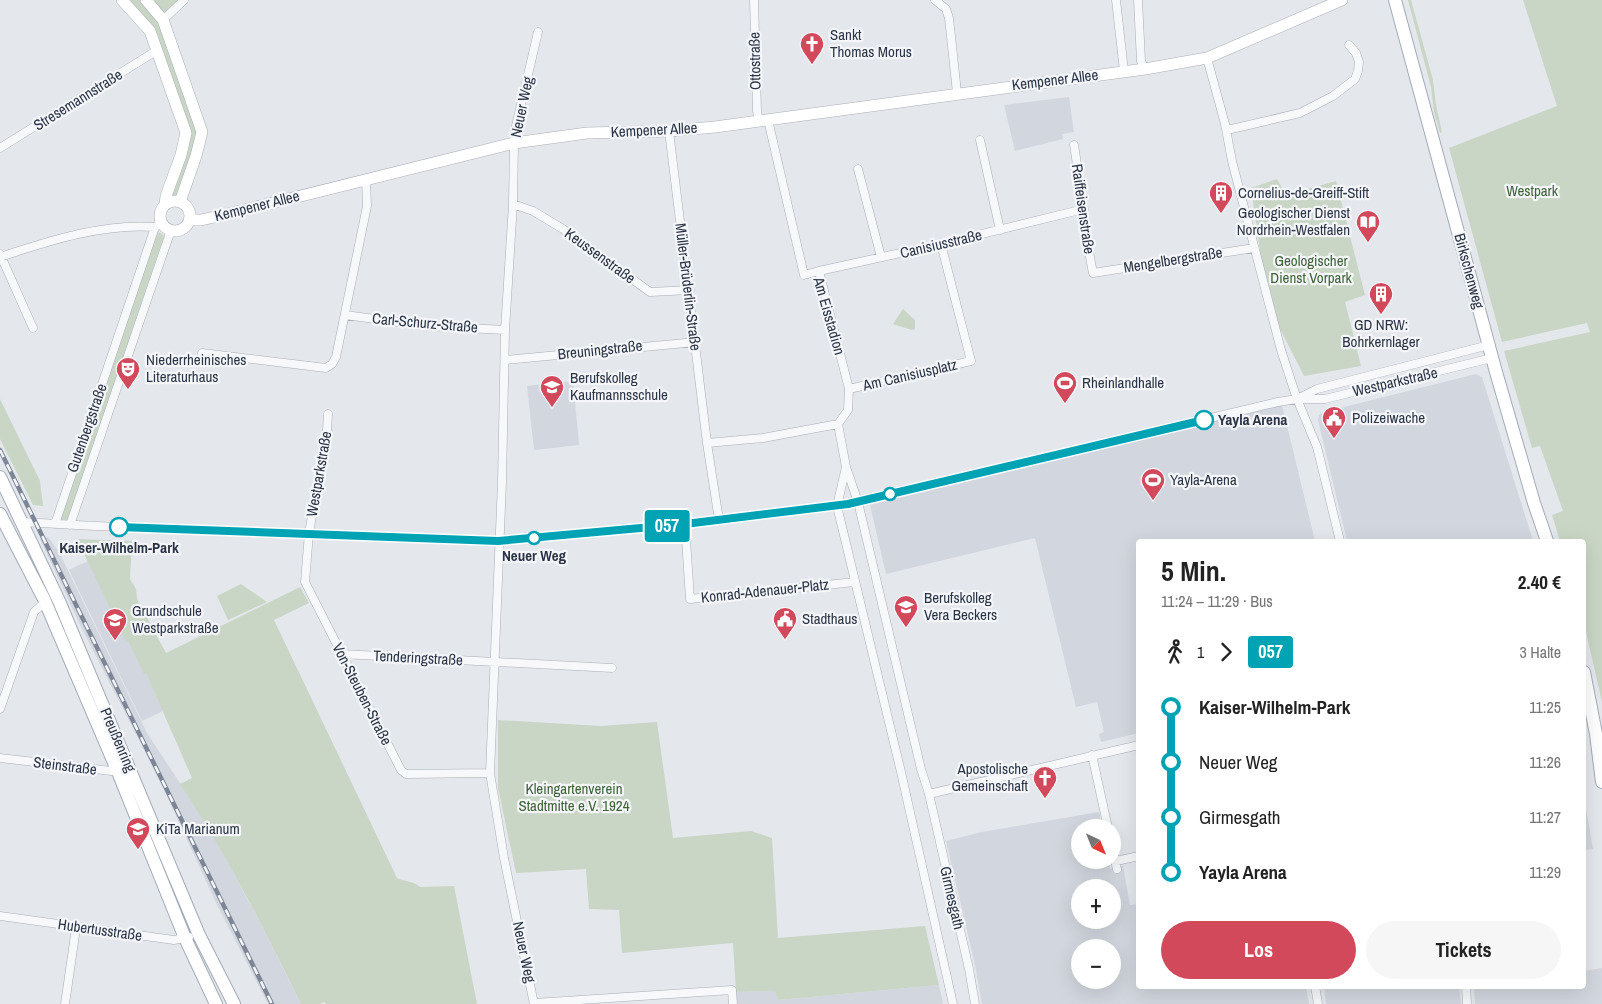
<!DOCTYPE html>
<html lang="de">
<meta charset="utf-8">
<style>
:root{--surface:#fff;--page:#f6f6f6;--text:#222;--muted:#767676;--accent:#d1495b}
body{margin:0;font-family:"Archivo Narrow",sans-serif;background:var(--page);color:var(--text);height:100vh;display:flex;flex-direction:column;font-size:19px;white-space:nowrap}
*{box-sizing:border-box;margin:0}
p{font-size:16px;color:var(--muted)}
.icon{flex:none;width:28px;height:28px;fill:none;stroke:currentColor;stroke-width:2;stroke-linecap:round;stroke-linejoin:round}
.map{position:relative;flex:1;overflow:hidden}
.side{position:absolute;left:1136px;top:539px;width:450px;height:450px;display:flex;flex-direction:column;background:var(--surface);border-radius:5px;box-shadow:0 5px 20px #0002}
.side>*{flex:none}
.badge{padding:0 10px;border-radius:4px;font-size:18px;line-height:32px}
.needle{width:32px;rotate:137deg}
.buttons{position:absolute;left:1071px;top:819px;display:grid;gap:10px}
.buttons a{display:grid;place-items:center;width:50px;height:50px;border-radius:50%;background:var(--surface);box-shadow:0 5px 20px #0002;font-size:25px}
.map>.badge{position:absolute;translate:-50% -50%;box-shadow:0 0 0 2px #fff}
.legs{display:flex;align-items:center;gap:8px;height:55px;padding:0 25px;font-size:16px}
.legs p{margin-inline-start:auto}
.headline{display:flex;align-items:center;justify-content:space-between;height:85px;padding:0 25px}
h1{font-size:28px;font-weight:700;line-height:38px}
.action{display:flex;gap:10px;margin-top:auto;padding:10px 25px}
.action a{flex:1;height:58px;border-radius:30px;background:var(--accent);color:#fff;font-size:20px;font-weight:700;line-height:58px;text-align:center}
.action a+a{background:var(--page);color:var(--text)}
ul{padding:0 25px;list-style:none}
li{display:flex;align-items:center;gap:18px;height:55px;font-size:19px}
li i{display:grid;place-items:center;width:8px;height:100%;margin:0 6px;background:currentColor}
li i::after{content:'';width:12px;height:12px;margin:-6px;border:4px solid;border-radius:50%;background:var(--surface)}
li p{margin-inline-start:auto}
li:first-child i{background:linear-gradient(#0000 50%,currentColor 0)}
li:last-child i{background:linear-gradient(currentColor 50%,#0000 0)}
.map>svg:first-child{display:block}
</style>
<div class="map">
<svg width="1602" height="1004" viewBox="0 0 1602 1004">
<rect width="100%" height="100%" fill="#e4e7ec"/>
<path fill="#d2d6de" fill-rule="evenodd" d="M 1069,97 L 1074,132 L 1062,134 L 1063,139 L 1015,151 L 1004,105 Z
M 1476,374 L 1482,377 L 1533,541 L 1347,541 L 1318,420 L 1319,415 L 1324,412 Z
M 573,381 L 579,445 L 534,450 L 527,386 Z
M 1282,405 L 1315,541 L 1139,541 L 1139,733 L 1101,742 L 1099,734 L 1104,732 L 1097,702 L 1076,707 L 1035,538 L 886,574 L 870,505 Z
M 48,537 L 59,552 L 147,733 L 210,829 L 266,934 L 301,1004 L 268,1004 L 217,905 L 160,781 L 81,627 L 40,539 Z
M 88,561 L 126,641 L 128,640 L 144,673 L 146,673 L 163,711 L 142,721 L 69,570 Z
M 1584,797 L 1593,849 L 1584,850 Z
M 1099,812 L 1102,827 L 1080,828 L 1080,860 L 1109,860 L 1110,869 L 1123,866 L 1130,905 L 1139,904 L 1139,986 L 1306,986 L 1309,1004 L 982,1004 L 975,965 L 946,841 L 982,832 ZM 1080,888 L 1112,888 L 1112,920 L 1080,920 ZM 1080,948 L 1112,948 L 1112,980 L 1080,980 Z
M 1602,968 L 1602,1004 L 1475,1004 L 1474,987 L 1584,986 L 1584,971 Z
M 939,985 L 943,1004 L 737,1004 L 736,992 L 776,991 L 778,1000 Z
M 1324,986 L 1459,986 L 1461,1004 L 1326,1004 Z"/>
<path fill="#c9d6c5" d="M 123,0 L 182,0 L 161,20 L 199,132 L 178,198 L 170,196 L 186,133 L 147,29 Z
M 1408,0 L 1411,0 L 1433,80 L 1436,105 L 1442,132 L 1440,133 L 1434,112 L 1431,87 Z
M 1523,0 L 1602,0 L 1602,702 L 1584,623 L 1584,541 L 1560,541 L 1552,515 L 1563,511 L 1540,446 L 1532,448 L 1504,351 L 1590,332 L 1587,323 L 1502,342 L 1449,148 L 1557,106 Z
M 1277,179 L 1286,195 L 1336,181 L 1365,295 L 1345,302 L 1361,366 L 1304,376 L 1268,305 L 1251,188 Z
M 159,232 L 164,236 L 68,520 L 59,519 L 155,238 Z
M 903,309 L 915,320 L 915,329 L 912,330 L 893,324 Z
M 0,399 L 40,481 L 43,506 L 33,505 L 0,439 Z
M 77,539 L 132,541 L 130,579 L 136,589 L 137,599 L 166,653 L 300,587 L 309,603 L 274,620 L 397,878 C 405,882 414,881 420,887 L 454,886 L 477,1004 L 326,1004 L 324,1002 L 320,1004 L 301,1004 C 264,929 226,853 180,784 L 192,778 L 146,673 L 144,674 L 128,641 L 126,642 Z
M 241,584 L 267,602 L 228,620 L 217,596 Z
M 498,720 L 601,726 L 657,722 L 673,838 L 751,831 L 772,838 L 778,938 L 925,926 L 939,985 L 778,1000 L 775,991 L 736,992 L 733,943 L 622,953 L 619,910 L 589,909 L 586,869 L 516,873 L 498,788 Z"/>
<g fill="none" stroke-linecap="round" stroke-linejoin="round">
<g stroke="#a9aeb7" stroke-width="9">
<path id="street" d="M 754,0 L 757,111 L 759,121
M 935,0 L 946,9 L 949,18 L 957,93
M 1116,0 L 1124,71
M 1138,0 L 1141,61 L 1145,69
M 163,20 L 184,0
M 1207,58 L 1225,124 L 1232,161 L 1281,350 L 1297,399 L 1317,447 L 1340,541
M 768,120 L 804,275 L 819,271 L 849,389 L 848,410 L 838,424 L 846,467 L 858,502 L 921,769 L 929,794 L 969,969 L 975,1004
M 1227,130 L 1300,113 L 1333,96 L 1355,79 L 1358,71 L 1359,62 L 1356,53 L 1349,45
M 669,131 L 707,443 L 719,520
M 980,140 L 1000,230
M 1074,145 C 1081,187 1084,231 1093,273 L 1254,248
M 0,148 L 156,51
M 858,169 L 881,257
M 513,204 L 533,211 L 563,229 L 650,292 L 690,290
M 0,254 L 33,328
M 0,257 C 49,241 103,223 155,227
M 819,271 L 941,244 L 1084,209
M 345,315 L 427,326 L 505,330
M 202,353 L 326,368 L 332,364 L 336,357 L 367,206 L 366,180
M 505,360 L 696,342
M 849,389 L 971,361 L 941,244
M 1301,397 L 1317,389 L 1489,345
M 328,414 L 327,430 L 309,533 L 305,582 L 401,770 L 406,774 L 490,773
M 707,443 L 763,438 L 838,424
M 846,467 L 837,506 L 901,772 L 953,1004
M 22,522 L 95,526 L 498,541 L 685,524 L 837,506 L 858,502 L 1278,402 L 1297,399 L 1325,399 L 1492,358
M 55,524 L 155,227 L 162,223
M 685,524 L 690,599 L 855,582
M 70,525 L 171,230
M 342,654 L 612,668
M 0,709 L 34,612 L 45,602
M 1092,755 L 1108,828
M 0,758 L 120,772
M 929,794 L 1139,745
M 1112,847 L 1117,869
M 1116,861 L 1139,856
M 0,916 L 174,940 L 189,937
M 1315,986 L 1318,1004
M 1466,986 L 1467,1004
M 534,1003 L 732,990 L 733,1004
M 65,1004 L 76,928
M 534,1004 L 504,858 L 490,773 L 502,482 L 505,330 L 513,204 L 514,143 L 516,126 L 538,32"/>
</g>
<g stroke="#a9aeb7" stroke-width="12">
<path id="secondary" d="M 122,0 L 150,31 L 186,133 L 181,155 L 166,196 L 165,205
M 146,0 L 163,20 L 202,132 L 196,156 L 180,202
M160 216a15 15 0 1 1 30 0a15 15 0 1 1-30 0Z
M 190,220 L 201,220 L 228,214 L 514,143 L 587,133 L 669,131 L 715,127 L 1145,69 L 1207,58 L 1342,0"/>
</g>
<g stroke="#a3abb8" stroke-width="14">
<path id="primary" d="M 1395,0 L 1496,372 L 1534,503 L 1547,541
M 0,477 L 59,601 L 199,935 L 234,1004
M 0,514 L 44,599 L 118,772 L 185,938 L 216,1004
M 1584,672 L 1596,734 L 1602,782"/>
</g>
<use href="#street" stroke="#f7f8fa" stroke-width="8"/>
<use href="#secondary" stroke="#fff" stroke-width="11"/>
<use href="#primary" stroke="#fff" stroke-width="12"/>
<g stroke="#7d8696" stroke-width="4.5">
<path id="rail" d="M 0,450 L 272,1004"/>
</g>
<use href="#rail" stroke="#f4f6f9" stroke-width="2.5" stroke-dasharray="8" stroke-linecap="butt"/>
</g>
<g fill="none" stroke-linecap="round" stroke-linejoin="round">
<g stroke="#fff" stroke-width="11">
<path id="line-1" d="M 119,527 L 498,541 L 685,524 L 848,504 L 1204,420"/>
</g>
<use href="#line-1" stroke="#00a3b4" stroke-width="8"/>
</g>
<defs>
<g id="church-pin" transform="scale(1.25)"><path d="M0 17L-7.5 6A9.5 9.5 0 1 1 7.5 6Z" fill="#d1495b" stroke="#f4f6f9"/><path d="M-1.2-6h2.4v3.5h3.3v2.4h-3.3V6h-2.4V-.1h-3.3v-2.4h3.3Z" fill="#fff"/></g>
<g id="building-pin" transform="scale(1.25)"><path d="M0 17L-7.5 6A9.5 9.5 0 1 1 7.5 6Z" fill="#d1495b" stroke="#f4f6f9"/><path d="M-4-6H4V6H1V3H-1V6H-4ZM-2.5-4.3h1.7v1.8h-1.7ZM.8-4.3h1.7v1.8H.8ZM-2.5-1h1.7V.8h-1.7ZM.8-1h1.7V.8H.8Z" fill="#fff"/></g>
<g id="library-pin" transform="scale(1.25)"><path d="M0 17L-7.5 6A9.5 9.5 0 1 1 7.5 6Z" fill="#d1495b" stroke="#f4f6f9"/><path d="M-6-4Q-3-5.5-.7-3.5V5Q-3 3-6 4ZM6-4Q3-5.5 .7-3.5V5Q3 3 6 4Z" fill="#fff"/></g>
<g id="theatre-pin" transform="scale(1.25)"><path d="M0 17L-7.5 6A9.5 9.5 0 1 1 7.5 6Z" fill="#d1495b" stroke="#f4f6f9"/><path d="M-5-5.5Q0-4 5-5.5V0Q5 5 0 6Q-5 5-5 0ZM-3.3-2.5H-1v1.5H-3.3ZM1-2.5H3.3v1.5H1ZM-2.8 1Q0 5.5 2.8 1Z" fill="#fff"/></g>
<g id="stadium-pin" transform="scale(1.25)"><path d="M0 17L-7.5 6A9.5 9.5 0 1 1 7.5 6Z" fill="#d1495b" stroke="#f4f6f9"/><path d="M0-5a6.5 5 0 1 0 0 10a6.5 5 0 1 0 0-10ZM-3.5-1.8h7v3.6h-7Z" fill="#fff"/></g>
<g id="school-pin" transform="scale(1.25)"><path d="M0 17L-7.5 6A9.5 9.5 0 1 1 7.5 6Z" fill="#d1495b" stroke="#f4f6f9"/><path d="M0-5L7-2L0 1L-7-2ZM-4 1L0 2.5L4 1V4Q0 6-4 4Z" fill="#fff"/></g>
<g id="civic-pin" transform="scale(1.25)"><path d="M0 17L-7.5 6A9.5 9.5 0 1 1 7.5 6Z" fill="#d1495b" stroke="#f4f6f9"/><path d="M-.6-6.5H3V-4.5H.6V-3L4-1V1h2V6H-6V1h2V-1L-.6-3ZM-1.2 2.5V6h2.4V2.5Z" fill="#fff"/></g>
</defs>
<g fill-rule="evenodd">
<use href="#church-pin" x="812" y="44"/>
<use href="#building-pin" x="1221" y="193"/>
<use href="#library-pin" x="1368" y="222"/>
<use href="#building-pin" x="1381" y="294"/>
<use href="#theatre-pin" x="128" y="369"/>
<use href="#stadium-pin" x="1065" y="383"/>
<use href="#school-pin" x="552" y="387"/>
<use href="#civic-pin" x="1334" y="418"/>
<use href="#stadium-pin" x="1153" y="480"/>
<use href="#school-pin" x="906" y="607"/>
<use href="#civic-pin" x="785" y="619"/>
<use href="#school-pin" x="115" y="620"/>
<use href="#church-pin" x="1045" y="778"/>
<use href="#school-pin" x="138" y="829"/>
</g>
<g fill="#fff" stroke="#00a3b4" stroke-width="2.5">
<circle cx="1204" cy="420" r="9"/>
<circle cx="890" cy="494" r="6"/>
<circle cx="119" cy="527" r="9"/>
<circle cx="534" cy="538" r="6"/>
</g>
<g text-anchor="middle" stroke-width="4.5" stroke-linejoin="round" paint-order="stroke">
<g font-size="15" fill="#2b3445" stroke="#f4f6f9" text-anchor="start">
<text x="830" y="40">Sankt<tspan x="830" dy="17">Thomas Morus</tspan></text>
<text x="1238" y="198">Cornelius-de-Greiff-Stift</text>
<text x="1350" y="218" text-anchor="end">Geologischer Dienst<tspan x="1350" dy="17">Nordrhein-Westfalen</tspan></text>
<text x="1381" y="330" text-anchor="middle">GD NRW:<tspan x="1381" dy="17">Bohrkernlager</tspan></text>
<text x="146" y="365">Niederrheinisches<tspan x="146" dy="17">Literaturhaus</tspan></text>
<text x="570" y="383">Berufskolleg<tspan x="570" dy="17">Kaufmannsschule</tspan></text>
<text x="1082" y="388">Rheinlandhalle</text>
<text x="1352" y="423">Polizeiwache</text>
<text x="1170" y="485">Yayla-Arena</text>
<text x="924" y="603">Berufskolleg<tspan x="924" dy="17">Vera Beckers</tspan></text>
<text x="132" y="616">Grundschule<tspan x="132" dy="17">Westparkstraße</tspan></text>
<text x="802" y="624">Stadthaus</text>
<text x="1028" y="774" text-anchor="end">Apostolische<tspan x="1028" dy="17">Gemeinschaft</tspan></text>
<text x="156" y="834">KiTa Marianum</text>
</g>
<g font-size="15" fill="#2b3445" stroke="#f4f6f9">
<text transform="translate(755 61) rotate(-91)" y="5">Ottostraße</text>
<text transform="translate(1055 80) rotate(-7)" y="5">Kempener Allee</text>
<text transform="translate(78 100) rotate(-32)" y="5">Stresemannstraße</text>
<text transform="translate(522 107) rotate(-78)" y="5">Neuer Weg</text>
<text transform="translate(654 130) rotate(-3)" y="5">Kempener Allee</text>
<text transform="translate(257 206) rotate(-14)" y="5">Kempener Allee</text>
<text transform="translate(1083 209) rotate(82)" y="5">Raiffeisenstraße</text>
<text transform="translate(941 244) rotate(-13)" y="5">Canisiusstraße</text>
<text transform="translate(600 256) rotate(36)" y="5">Keussenstraße</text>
<text transform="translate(1173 260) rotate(-9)" y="5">Mengelbergstraße</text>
<text transform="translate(1469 271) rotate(75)" y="5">Birkschenweg</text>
<text transform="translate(688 287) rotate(83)" y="5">Müller-Brüderlin-Straße</text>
<text transform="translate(829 316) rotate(74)" y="5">Am Eisstadion</text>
<text transform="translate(425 323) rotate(5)" y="5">Carl-Schurz-Straße</text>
<text transform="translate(600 350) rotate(-6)" y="5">Breuningstraße</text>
<text transform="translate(910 375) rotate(-13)" y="5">Am Canisiusplatz</text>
<text transform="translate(1395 382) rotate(-13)" y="5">Westparkstraße</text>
<text transform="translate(87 428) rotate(-71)" y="5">Gutenbergstraße</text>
<text transform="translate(319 474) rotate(-80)" y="5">Westparkstraße</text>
<text transform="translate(765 591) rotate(-6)" y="5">Konrad-Adenauer-Platz</text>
<text transform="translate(418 658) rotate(3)" y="5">Tenderingstraße</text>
<text transform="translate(362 694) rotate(63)" y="5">Von-Steuben-Straße</text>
<text transform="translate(118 740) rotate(67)" y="5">Preußenring</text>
<text transform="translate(65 766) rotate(7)" y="5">Steinstraße</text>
<text transform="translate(952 898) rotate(77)" y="5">Girmesgath</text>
<text transform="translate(100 930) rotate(8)" y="5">Hubertusstraße</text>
<text transform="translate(524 952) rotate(78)" y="5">Neuer Weg</text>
</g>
<g font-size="15" fill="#3f6138" stroke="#f4f6f9">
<text x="1532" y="196">Westpark</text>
<text x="1311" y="266">Geologischer<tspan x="1311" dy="17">Dienst Vorpark</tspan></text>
<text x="574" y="794">Kleingartenverein<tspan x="574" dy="17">Stadtmitte e.V. 1924</tspan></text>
</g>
<g font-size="15" font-weight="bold" fill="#2b3445" stroke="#f4f6f9">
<text x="1218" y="425" text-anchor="start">Yayla Arena</text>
<text x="119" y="553">Kaiser-Wilhelm-Park</text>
<text x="534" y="561">Neuer Weg</text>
</g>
</g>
</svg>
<div class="buttons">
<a><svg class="needle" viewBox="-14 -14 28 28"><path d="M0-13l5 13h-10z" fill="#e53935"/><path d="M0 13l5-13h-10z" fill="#767676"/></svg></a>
<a>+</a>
<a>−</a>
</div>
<b class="badge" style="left:667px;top:526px;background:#00a3b4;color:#fff">057</b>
<section class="side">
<div class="headline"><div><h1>5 Min.</h1><p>11:24 – 11:29 · Bus</p></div><b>2.40 €</b></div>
<div class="legs"><svg class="icon" aria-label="walk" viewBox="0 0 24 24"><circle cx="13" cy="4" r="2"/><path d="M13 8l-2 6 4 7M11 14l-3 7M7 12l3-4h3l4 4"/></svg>1<svg class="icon" aria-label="forward" viewBox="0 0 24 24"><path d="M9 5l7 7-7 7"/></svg><b class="badge" style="background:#00a3b4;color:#fff">057</b><p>3 Halte</p></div>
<ul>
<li><i style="color:#00a3b4"></i><b>Kaiser-Wilhelm-Park</b><p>11:25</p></li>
<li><i style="color:#00a3b4"></i><span>Neuer Weg</span><p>11:26</p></li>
<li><i style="color:#00a3b4"></i><span>Girmesgath</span><p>11:27</p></li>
<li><i style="color:#00a3b4"></i><b>Yayla Arena</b><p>11:29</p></li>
</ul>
<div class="action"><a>Los</a><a>Tickets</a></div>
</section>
</div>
